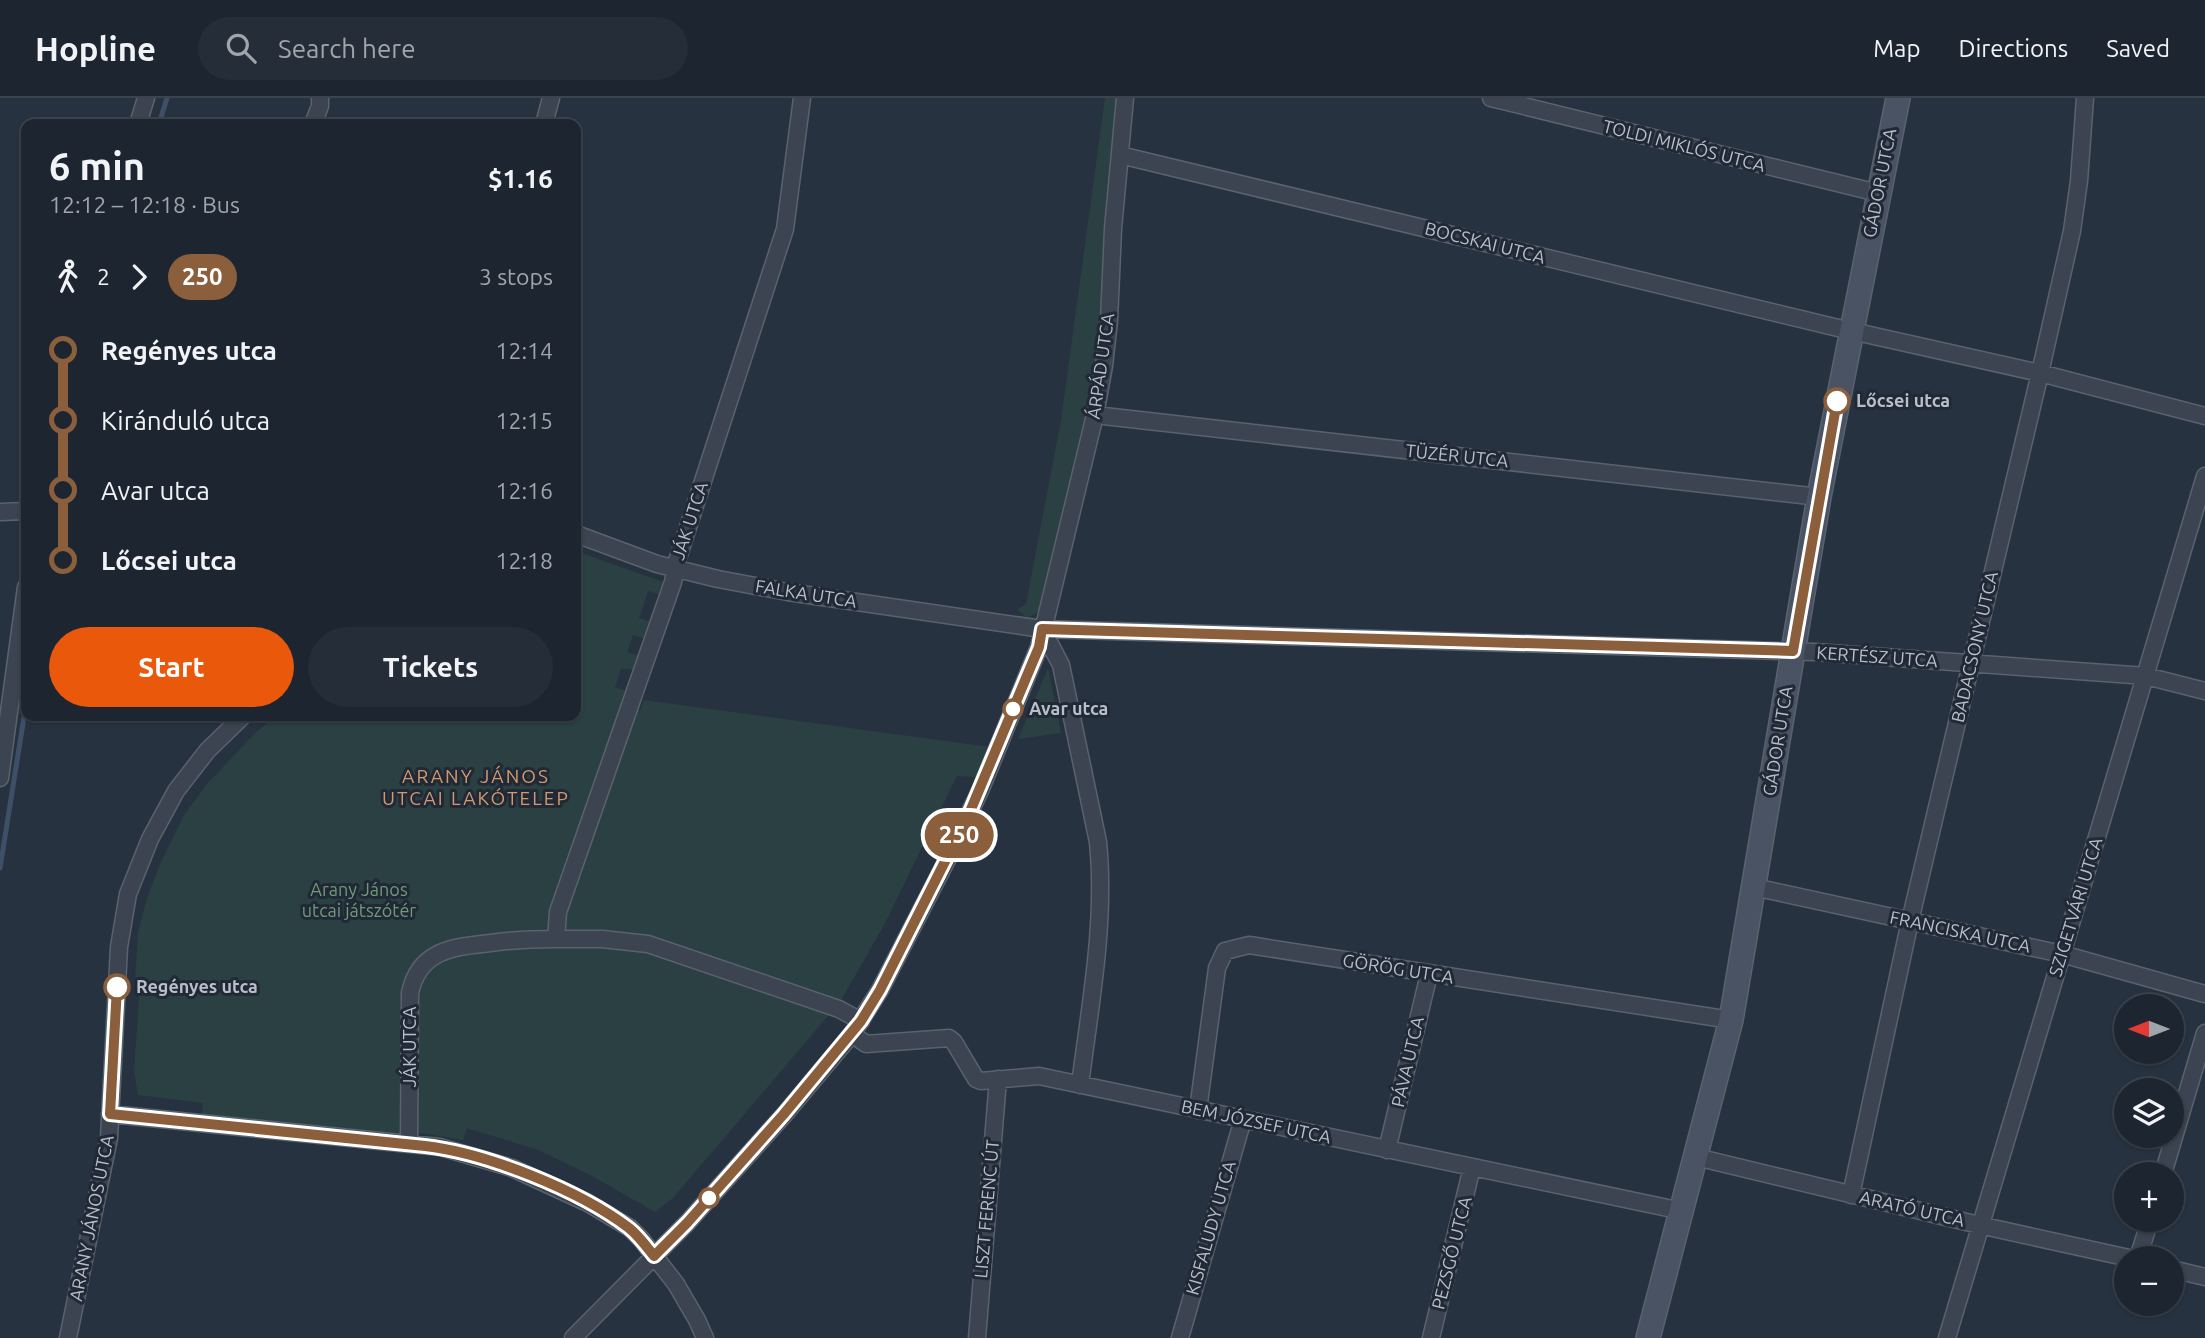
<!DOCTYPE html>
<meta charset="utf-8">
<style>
:root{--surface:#1d2630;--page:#252e38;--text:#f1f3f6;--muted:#a0a5ab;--line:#3b434c;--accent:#ea580c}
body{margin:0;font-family:Ubuntu,sans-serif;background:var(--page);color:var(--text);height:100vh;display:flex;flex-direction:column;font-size:26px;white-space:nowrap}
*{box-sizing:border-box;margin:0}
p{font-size:23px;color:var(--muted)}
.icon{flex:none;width:38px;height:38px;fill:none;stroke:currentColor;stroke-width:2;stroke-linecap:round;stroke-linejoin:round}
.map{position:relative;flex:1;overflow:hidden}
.side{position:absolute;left:21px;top:21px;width:560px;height:602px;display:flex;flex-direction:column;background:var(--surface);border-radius:14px;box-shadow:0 2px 5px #0004,0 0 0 2px var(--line)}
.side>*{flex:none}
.badge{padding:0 14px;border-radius:23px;font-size:24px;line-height:46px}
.needle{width:46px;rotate:270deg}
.fabs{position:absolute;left:2114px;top:896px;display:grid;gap:14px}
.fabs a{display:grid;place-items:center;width:70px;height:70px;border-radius:50%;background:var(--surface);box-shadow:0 2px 5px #0004,0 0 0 2px var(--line);font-size:35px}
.map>.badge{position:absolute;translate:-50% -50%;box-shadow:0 0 0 4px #fff}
.legs{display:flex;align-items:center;gap:10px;height:77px;padding:0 28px;font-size:23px}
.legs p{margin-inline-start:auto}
.overview{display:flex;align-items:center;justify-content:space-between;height:119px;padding:0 28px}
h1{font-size:38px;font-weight:600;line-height:52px}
.cta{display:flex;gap:14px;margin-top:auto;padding:14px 28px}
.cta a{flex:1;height:80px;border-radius:42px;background:var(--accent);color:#fff;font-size:28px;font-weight:600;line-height:80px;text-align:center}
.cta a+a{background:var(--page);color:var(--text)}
ul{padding:0 28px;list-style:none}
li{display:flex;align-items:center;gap:24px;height:70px;font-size:26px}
li i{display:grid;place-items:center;width:10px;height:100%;margin:0 9px;background:currentColor}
li i::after{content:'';width:18px;height:18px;margin:-9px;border:5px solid;border-radius:50%;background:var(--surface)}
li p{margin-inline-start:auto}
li:first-child i{background:linear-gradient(#0000 50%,currentColor 0)}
li:last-child i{background:linear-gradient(currentColor 50%,#0000 0)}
header{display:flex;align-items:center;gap:42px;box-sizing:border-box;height:98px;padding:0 35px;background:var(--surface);border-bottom:2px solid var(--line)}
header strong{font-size:33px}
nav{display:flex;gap:38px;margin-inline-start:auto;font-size:24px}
.search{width:490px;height:63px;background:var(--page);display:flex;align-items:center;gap:18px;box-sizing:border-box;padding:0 24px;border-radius:38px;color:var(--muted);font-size:26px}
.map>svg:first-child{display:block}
</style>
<header>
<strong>Hopline</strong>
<div class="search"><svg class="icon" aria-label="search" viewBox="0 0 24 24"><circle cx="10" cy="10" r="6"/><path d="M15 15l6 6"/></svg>Search here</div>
<nav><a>Map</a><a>Directions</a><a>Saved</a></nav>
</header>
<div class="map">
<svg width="2205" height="1240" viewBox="0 0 2205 1240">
<rect width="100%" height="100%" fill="#273240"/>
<path fill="#2a4042" d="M 1105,0 L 1121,0 L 1105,192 L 1090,317 L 1042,512 L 1028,520 L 1017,512 L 1026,506 L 1061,322 Z
M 576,453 L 663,484 L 659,496 L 648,493 L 639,520 L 651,524 L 645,541 L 633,537 L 627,554 L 639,558 L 634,571 L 621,571 L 615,589 L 625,592 L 621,605 L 640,612 L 644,602 L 990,649 L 977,679 L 957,678 L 883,829 L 840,904 L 673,1100 L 655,1114 L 594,1079 L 538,1052 L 467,1030 L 463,1042 L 422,1035 L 397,1037 L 202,1018 L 203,1005 L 138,997 L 134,974 L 139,899 L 135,883 L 138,834 L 147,800 L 160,766 L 184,717 L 207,686 L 255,635 L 276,618 L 576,618 Z
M 1048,570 L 1061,635 L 1018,641 Z"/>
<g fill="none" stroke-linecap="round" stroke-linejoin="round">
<path stroke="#3e4f68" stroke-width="5" d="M 159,26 L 167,0
M 0,770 L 24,619"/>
<g stroke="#59626d" stroke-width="19">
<path id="street" d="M 1491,0 L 1878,95
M 138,26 L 146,0
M 313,26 L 320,8 L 320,0
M 544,26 L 551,0
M 1120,57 L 1834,229 L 2040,275 L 2205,318
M 1095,317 L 1819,399
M 0,414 L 26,413
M 576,436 L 657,466 L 718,481 L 788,494 L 1042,531 L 1815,554 L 2146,578 L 2205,593
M 1042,531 L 1061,567 L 1098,744 C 1106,825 1090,907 1080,987
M 0,680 L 26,489
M 1754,789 L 2062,856 L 2205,896
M 556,841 L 602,841 L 648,846 L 839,911 L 861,923
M 852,936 L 866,946 L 949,940 L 954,944 L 976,981 L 981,983 L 1039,978 L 1682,1113
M 1198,1012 L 1217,870 L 1225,853 L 1249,847 L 1731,922
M 110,1016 L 440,1049 L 512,1070 L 588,1105 L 630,1130 L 641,1141 L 676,1186 L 697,1222 L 705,1240
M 409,1046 L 410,895 C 419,852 453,849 490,845 C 512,842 534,841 556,841 L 558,814 L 673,484 L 677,463 L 785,131 L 802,0
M 1387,1052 L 1429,876
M 1696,1059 L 1979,1127 L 2129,1160
M 2163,1076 L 2205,935
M 1851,1097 L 1910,823 L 2040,275 L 2072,133 L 2079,83 L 2085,0
M 2138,1160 L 2150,1122
M 2172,1171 L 2205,1179
M 68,1240 L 109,1040 L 119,849 L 128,796 L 150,741 L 176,693 L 207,653 L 243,618
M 573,1240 L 687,1125 L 784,1017 L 852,936 L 880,892 L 947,762 L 980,693 L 1039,549 L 1095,317 L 1104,268 L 1109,223 L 1113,131 L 1125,0
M 977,1240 L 998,981
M 1180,1240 L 1243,1021
M 1431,1240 L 1472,1069
M 1947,1240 L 2205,378"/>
</g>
<g stroke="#59626d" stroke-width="26">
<path id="secondary" d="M 1648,1240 L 1731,922 L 1819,399 L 1898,0"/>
</g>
<use href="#street" stroke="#3b4450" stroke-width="16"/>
<use href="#secondary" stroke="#4a5363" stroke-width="23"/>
</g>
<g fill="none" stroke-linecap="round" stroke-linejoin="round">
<g stroke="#fff" stroke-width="16">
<path id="line-1" d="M 117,889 L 110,1016 L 425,1048 C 486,1055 579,1092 629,1130 C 639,1138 646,1148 654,1158 L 687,1125 L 783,1017 L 861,923 L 880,892 L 969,716 L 1039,549 L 1042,531 L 1793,553 L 1837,303"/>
</g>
<use href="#line-1" stroke="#8b5e3c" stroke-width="10"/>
</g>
<g fill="#fff" stroke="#8b5e3c" stroke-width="3.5">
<circle cx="1837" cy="303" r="12"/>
<circle cx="1013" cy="611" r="9"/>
<circle cx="117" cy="889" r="12"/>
<circle cx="709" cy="1100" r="9"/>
</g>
<g text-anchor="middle" stroke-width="6" stroke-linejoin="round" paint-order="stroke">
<g font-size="18" fill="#b8bfca" stroke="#202935">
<text transform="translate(1684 48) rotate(14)" y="6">TOLDI MIKLÓS UTCA</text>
<text transform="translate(1880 85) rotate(-79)" y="6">GÁDOR UTCA</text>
<text transform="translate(1485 145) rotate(14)" y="6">BOCSKAI UTCA</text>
<text transform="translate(1101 268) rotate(-82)" y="6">ÁRPÁD UTCA</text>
<text transform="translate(1457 358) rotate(6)" y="6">TÜZÉR UTCA</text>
<text transform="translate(690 423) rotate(-72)" y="6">JÁK UTCA</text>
<text transform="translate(806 496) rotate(9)" y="6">FALKA UTCA</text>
<text transform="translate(1975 549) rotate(-77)" y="6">BADACSONY UTCA</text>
<text transform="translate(1877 559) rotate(4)" y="6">KERTÉSZ UTCA</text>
<text transform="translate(1778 643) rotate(-81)" y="6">GÁDOR UTCA</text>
<text transform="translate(2076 809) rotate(-73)" y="6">SZIGETVÁRI UTCA</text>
<text transform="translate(1960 834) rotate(12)" y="6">FRANCISKA UTCA</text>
<text transform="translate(1398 871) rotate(9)" y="6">GÖRÖG UTCA</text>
<text transform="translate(410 949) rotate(-90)" y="6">JÁK UTCA</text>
<text transform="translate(1408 964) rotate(-77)" y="6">PÁVA UTCA</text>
<text transform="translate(1256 1024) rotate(12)" y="6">BEM JÓZSEF UTCA</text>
<text transform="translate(987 1111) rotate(-85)" y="6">LISZT FERENC ÚT</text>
<text transform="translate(1912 1111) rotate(13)" y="6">ARATÓ UTCA</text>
<text transform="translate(92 1120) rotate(-79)" y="6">ARANY JÁNOS UTCA</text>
<text transform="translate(1211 1130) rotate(-74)" y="6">KISFALUDY UTCA</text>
<text transform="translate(1452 1155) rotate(-76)" y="6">PEZSGŐ UTCA</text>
</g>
<g font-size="18" font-weight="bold" fill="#b8bfca" stroke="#202935" text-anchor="start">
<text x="1856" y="309">Lőcsei utca</text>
<text x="1029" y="617">Avar utca</text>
<text x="136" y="895">Regényes utca</text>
</g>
<g font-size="18" fill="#709a7a" stroke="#202935">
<text x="359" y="798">Arany János<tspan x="359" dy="21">utcai játszótér</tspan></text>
</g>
<g font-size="19" letter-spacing="2" fill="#d1996d" stroke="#202935">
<text x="476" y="685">ARANY JÁNOS<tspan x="476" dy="22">UTCAI LAKÓTELEP</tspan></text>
</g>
</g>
</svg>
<div class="fabs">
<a><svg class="needle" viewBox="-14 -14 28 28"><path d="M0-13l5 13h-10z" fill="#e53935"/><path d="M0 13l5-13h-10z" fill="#a0a5ab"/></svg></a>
<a><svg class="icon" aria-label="layers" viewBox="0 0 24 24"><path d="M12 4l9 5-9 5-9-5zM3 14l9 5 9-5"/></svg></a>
<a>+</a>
<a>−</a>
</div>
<b class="badge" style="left:959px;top:737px;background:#8b5e3c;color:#fff">250</b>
<section class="side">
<div class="overview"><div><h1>6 min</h1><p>12:12 – 12:18 · Bus</p></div><b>$1.16</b></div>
<div class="legs"><svg class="icon" aria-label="walk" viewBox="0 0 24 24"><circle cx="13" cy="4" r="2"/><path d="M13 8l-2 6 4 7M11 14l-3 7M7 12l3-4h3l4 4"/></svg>2<svg class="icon" aria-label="forward" viewBox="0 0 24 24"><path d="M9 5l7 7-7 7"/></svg><b class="badge" style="background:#8b5e3c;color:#fff">250</b><p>3 stops</p></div>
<ul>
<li><i style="color:#8b5e3c"></i><b>Regényes utca</b><p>12:14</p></li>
<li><i style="color:#8b5e3c"></i><span>Kiránduló utca</span><p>12:15</p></li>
<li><i style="color:#8b5e3c"></i><span>Avar utca</span><p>12:16</p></li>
<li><i style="color:#8b5e3c"></i><b>Lőcsei utca</b><p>12:18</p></li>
</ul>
<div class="cta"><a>Start</a><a>Tickets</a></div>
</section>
</div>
